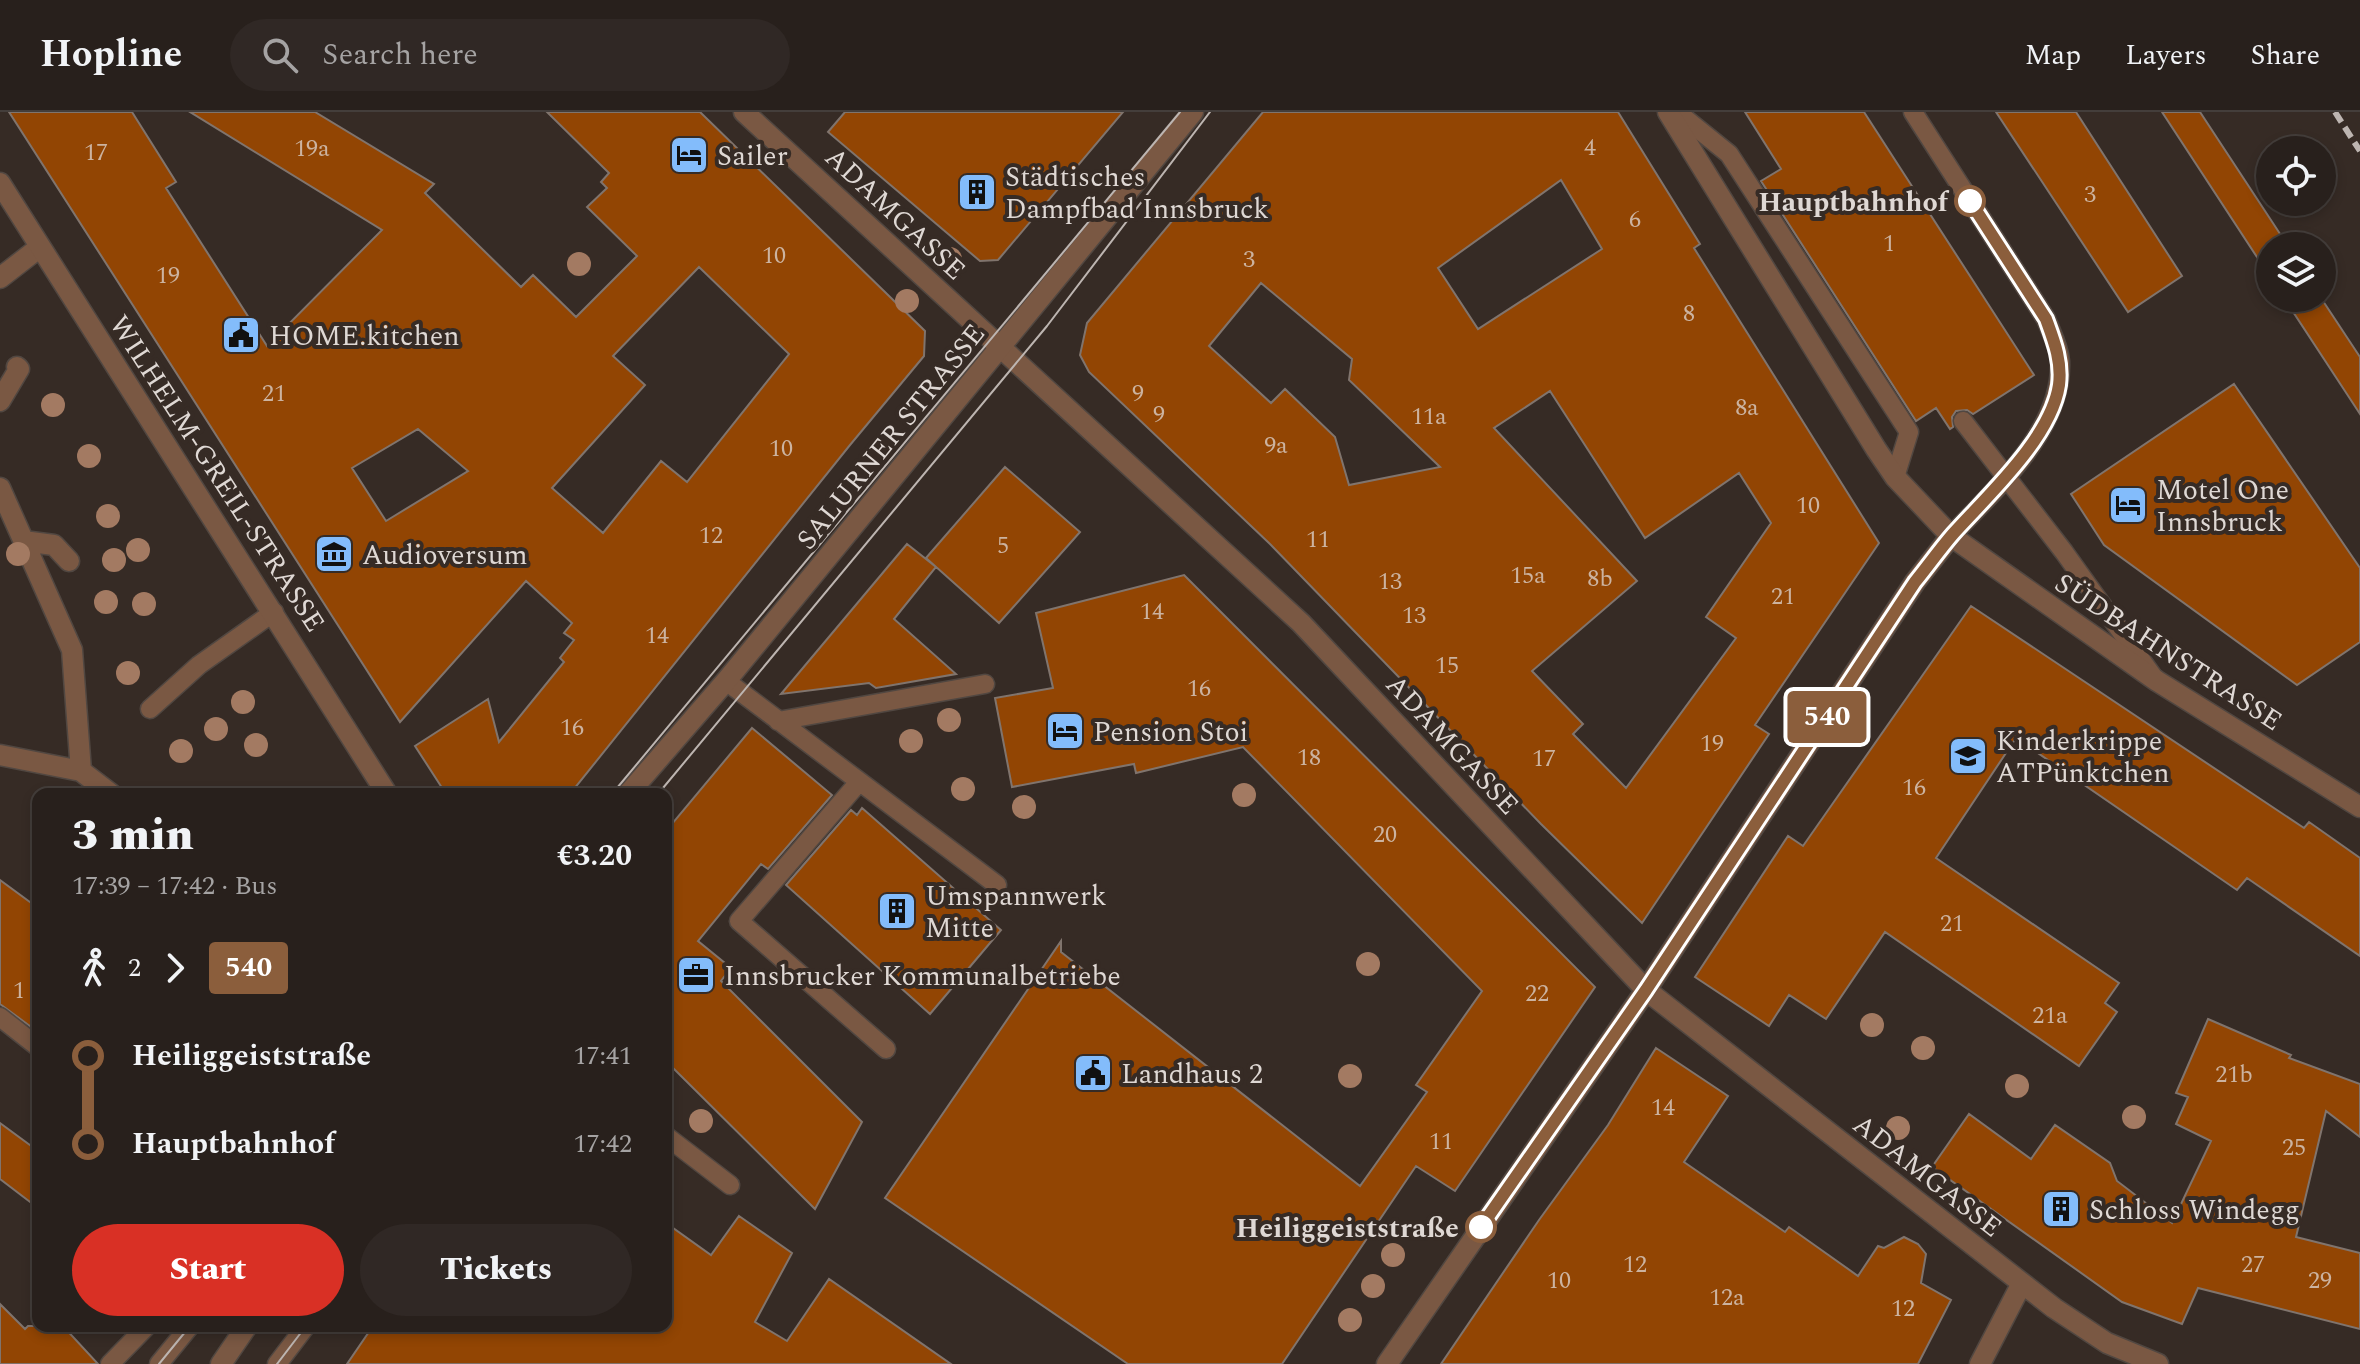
<!DOCTYPE html>
<meta charset="utf-8">
<style>
:root{--surface:#28201c;--page:#302825;--text:#f1f3f6;--muted:#a5a3a3;--line:#443e3b;--accent:#d93025}
body{margin:0;font-family:Spectral,serif;background:var(--page);color:var(--text);height:100vh;display:flex;flex-direction:column;font-size:30px;white-space:nowrap}
*{box-sizing:border-box;margin:0}
p{font-size:26px;color:var(--muted)}
.icon{flex:none;width:44px;height:44px;fill:none;stroke:currentColor;stroke-width:2;stroke-linecap:round;stroke-linejoin:round}
.map{position:relative;flex:1;overflow:hidden}
.panel{position:absolute;left:32px;top:676px;width:640px;height:544px;display:flex;flex-direction:column;background:var(--surface);border-radius:16px;box-shadow:0 4px 12px #0003,0 0 0 2px var(--line)}
.panel>*{flex:none}
.badge{padding:0 16px;border-radius:6px;font-size:28px;line-height:52px}
.controls{position:absolute;left:2256px;top:24px;display:grid;gap:16px}
.controls a{display:grid;place-items:center;width:80px;height:80px;border-radius:50%;background:var(--surface);box-shadow:0 4px 12px #0003,0 0 0 2px var(--line);font-size:40px}
.map>.badge{position:absolute;translate:-50% -50%;box-shadow:0 0 0 4px #fff}
.legs{display:flex;align-items:center;gap:12px;height:88px;padding:0 40px;font-size:26px}
.legs p{margin-inline-start:auto}
.overview{display:flex;align-items:center;justify-content:space-between;height:136px;padding:0 40px}
h1{font-size:44px;font-weight:800;line-height:60px}
.action{display:flex;gap:16px;margin-top:auto;padding:16px 40px}
.action a{flex:1;height:92px;border-radius:48px;background:var(--accent);color:#fff;font-size:32px;font-weight:800;line-height:92px;text-align:center}
.action a+a{background:var(--page);color:var(--text)}
ul{padding:0 40px;list-style:none}
li{display:flex;align-items:center;gap:28px;height:88px;font-size:30px}
li i{display:grid;place-items:center;width:12px;height:100%;margin:0 10px;background:currentColor}
li i::after{content:'';width:20px;height:20px;margin:-10px;border:6px solid;border-radius:50%;background:var(--surface)}
li p{margin-inline-start:auto}
li:first-child i{background:linear-gradient(#0000 50%,currentColor 0)}
li:last-child i{background:linear-gradient(currentColor 50%,#0000 0)}
header{display:flex;align-items:center;gap:48px;box-sizing:border-box;height:112px;padding:0 40px;background:var(--surface);border-bottom:2px solid var(--line)}
header strong{font-size:38px}
nav{display:flex;gap:44px;margin-inline-start:auto;font-size:28px}
.search{width:560px;height:72px;background:var(--page);display:flex;align-items:center;gap:20px;box-sizing:border-box;padding:0 28px;border-radius:44px;color:var(--muted);font-size:30px}
.map>svg:first-child{display:block}
</style>
<header>
<strong>Hopline</strong>
<div class="search"><svg class="icon" aria-label="search" viewBox="0 0 24 24"><circle cx="10" cy="10" r="6"/><path d="M15 15l6 6"/></svg>Search here</div>
<nav><a>Map</a><a>Layers</a><a>Share</a></nav>
</header>
<div class="map">
<svg width="2360" height="1252" viewBox="0 0 2360 1252">
<rect width="100%" height="100%" fill="#362b25"/>
<path fill="#924503" stroke="#80746d" stroke-width="2" fill-rule="evenodd" d="M 9,0 L 132,0 L 176,70 L 166,76 L 267,234 L 382,118 L 190,0 L 315,0 L 434,72 L 425,81 L 521,175 L 533,163 L 576,205 L 637,144 L 587,95 L 607,76 L 601,70 L 609,61 L 547,0 L 700,0 L 925,219 L 924,244 L 850,333 L 570,682 L 446,682 L 415,634 L 488,587 L 499,630 L 564,550 L 560,546 L 574,528 L 564,521 L 572,511 L 526,469 L 400,610 ZM 699,155 L 789,242 L 687,370 L 661,349 L 603,421 L 552,376 L 645,273 L 613,244 ZM 418,317 L 468,359 L 386,409 L 352,356 Z
M 845,0 L 1123,0 L 998,148 L 980,149 L 828,20 Z
M 1263,0 L 1618,0 L 1700,132 L 1694,136 L 1879,431 L 1755,613 L 1769,622 L 1642,811 L 1541,712 L 1270,432 L 1089,260 L 1080,243 L 1087,211 ZM 1561,68 L 1602,137 L 1478,217 L 1438,156 ZM 1261,171 L 1352,247 L 1349,268 L 1440,355 L 1349,373 L 1335,325 L 1285,277 L 1271,291 L 1209,234 ZM 1550,279 L 1645,426 L 1739,361 L 1771,411 L 1706,505 L 1736,526 L 1626,676 L 1573,622 L 1583,612 L 1532,559 L 1637,469 L 1494,316 Z
M 1745,0 L 1864,0 L 2034,263 L 1973,302 L 1967,298 L 1956,299 L 1952,305 L 1953,315 L 1950,317 L 1936,296 L 1916,309 L 1761,69 L 1781,57 Z
M 1996,0 L 2076,0 L 2182,164 L 2128,200 Z
M 2162,0 L 2200,0 L 2288,134 L 2270,134 L 2270,165 Z
M 2284,186 L 2321,186 L 2360,245 L 2360,302 Z
M 2234,272 L 2360,456 L 2360,530 L 2297,573 L 2104,433 L 2071,382 Z
M 1005,355 L 1080,420 L 999,511 L 926,446 Z
M 907,432 L 936,455 L 894,507 L 956,562 L 876,576 L 869,571 L 781,582 Z
M 1184,463 L 1595,875 L 1455,1079 L 1416,1054 L 1282,1252 L 1128,1252 L 885,1086 L 1061,829 L 1061,840 L 1360,1074 L 1427,980 L 1416,973 L 1482,879 L 1243,635 L 1136,661 L 1134,652 L 1012,675 L 995,586 L 1053,576 L 1036,501 Z
M 1971,494 L 2304,716 L 2309,710 L 2360,746 L 2360,844 L 2247,766 L 2237,778 L 2016,626 L 1936,746 L 2119,871 L 2105,891 L 2117,900 L 2079,954 L 1885,820 L 1826,907 L 1789,883 L 1769,914 L 1695,865 L 1788,724 L 1803,734 Z
M 752,616 L 832,683 L 768,757 L 761,752 L 698,829 L 731,856 L 721,869 L 862,1010 L 815,1097 L 666,949 L 666,719 Z
M 862,696 L 1001,818 L 930,902 L 786,773 L 851,698 L 857,703 Z
M 0,768 L 38,796 L 38,920 L 0,892 Z
M 2208,907 L 2291,943 L 2289,946 L 2360,972 L 2360,1025 L 2326,999 L 2296,1125 L 2360,1141 L 2360,1217 L 2198,1176 L 2182,1212 L 2122,1190 L 1932,1055 L 1969,1002 L 2031,1047 L 2055,1013 L 2110,1051 L 2117,1069 L 2172,1111 L 2211,1029 L 2176,1012 L 2188,985 L 2176,981 Z
M 1656,936 L 1728,984 L 1684,1050 L 1785,1120 L 1789,1115 L 1858,1164 L 1878,1134 L 1884,1136 L 1904,1125 L 1918,1132 L 1926,1142 L 1921,1171 L 1951,1188 L 1918,1252 L 1441,1252 L 1539,1108 L 1608,1013 Z
M 0,1011 L 38,1039 L 38,1096 L 0,1067 Z
M 739,1104 L 792,1141 L 755,1210 L 787,1229 L 829,1167 L 951,1252 L 347,1252 L 373,1214 L 666,1214 L 666,1111 L 711,1143 Z
M 0,1192 L 25,1217 L 28,1214 L 63,1214 L 98,1252 L 0,1252 Z"/>
<g fill="none" stroke-linecap="round" stroke-linejoin="round">
<g stroke="#514741" stroke-width="21">
<path id="service" d="M 1677,0 L 1729,42 L 1909,320 L 1895,365
M 1913,0 L 2046,207 C 2051,220 2059,235 2060,249 C 2063,318 1995,377 1951,424
M 1963,309 L 2064,440 L 2152,563
M 726,569 L 997,773
M 150,597 L 199,553 L 274,500
M 778,609 L 985,572
M 859,670 L 739,809 L 886,937
M 0,905 L 38,935
M 666,1024 L 730,1073
M 110,1252 L 147,1214
M 159,1252 L 190,1214
M 277,1252 L 306,1214"/>
</g>
<g stroke="#514741" stroke-width="23">
<path id="pedestrian" d="M 0,166 L 40,135
M 0,289 L 19,257 L 17,255
M 0,376 L 72,538 L 81,659
M 23,429 L 54,433 L 69,449
M 0,643 L 81,659 L 111,682"/>
</g>
<g stroke="#514741" stroke-width="23">
<path id="minor" d="M 744,0 L 1301,511 L 1646,878 L 2054,1196 L 2107,1231 L 2158,1252
M 0,71 L 387,682
M 1387,1252 L 1646,878 L 1915,470 L 1951,424
M 1980,1252 L 2022,1171"/>
</g>
<g stroke="#514741" stroke-width="23">
<path id="tertiary" d="M 1668,0 L 1876,337 L 1895,365 L 1951,424 L 2157,569 L 2360,695
M 628,682 L 726,569 L 1193,0
M 221,1252 L 247,1214"/>
</g>
<use href="#service" stroke="#7a5843" stroke-width="18"/>
<use href="#pedestrian" stroke="#7a5843" stroke-width="20"/>
<use href="#minor" stroke="#7a5843" stroke-width="20"/>
<use href="#tertiary" stroke="#7a5843" stroke-width="20"/>
<path stroke="#bdb5b1" stroke-width="2" d="M 612,682 L 1180,0
M 658,682 L 1047,214 L 1210,0
M 159,1252 L 190,1214
M 277,1252 L 306,1214"/>
<path stroke="#bdb5b1" stroke-width="6" stroke-dasharray="12 6" stroke-linecap="butt" d="M 2335,0 L 2360,39"/>
</g>
<g fill="#a37a62">
<circle cx="950" cy="147" r="12"/>
<circle cx="579" cy="152" r="12"/>
<circle cx="907" cy="189" r="12"/>
<circle cx="53" cy="293" r="12"/>
<circle cx="89" cy="344" r="12"/>
<circle cx="108" cy="404" r="12"/>
<circle cx="138" cy="438" r="12"/>
<circle cx="18" cy="442" r="12"/>
<circle cx="114" cy="448" r="12"/>
<circle cx="106" cy="490" r="12"/>
<circle cx="144" cy="492" r="12"/>
<circle cx="128" cy="561" r="12"/>
<circle cx="243" cy="590" r="12"/>
<circle cx="949" cy="608" r="12"/>
<circle cx="216" cy="617" r="12"/>
<circle cx="911" cy="629" r="12"/>
<circle cx="256" cy="633" r="12"/>
<circle cx="181" cy="639" r="12"/>
<circle cx="963" cy="677" r="12"/>
<circle cx="1244" cy="683" r="12"/>
<circle cx="1024" cy="695" r="12"/>
<circle cx="1368" cy="852" r="12"/>
<circle cx="1872" cy="913" r="12"/>
<circle cx="1923" cy="936" r="12"/>
<circle cx="1350" cy="964" r="12"/>
<circle cx="2017" cy="974" r="12"/>
<circle cx="2134" cy="1005" r="12"/>
<circle cx="701" cy="1009" r="12"/>
<circle cx="1898" cy="1016" r="12"/>
<circle cx="1393" cy="1143" r="12"/>
<circle cx="1373" cy="1174" r="12"/>
<circle cx="1350" cy="1208" r="12"/>
</g>
<g fill="none" stroke-linecap="round" stroke-linejoin="round">
<g stroke="#fff" stroke-width="18">
<path id="line-1" d="M 1481,1115 L 1646,878 L 1915,470 C 1928,454 1940,437 1953,422 C 1988,383 2051,326 2059,273 C 2062,249 2054,229 2046,207 L 1970,89"/>
</g>
<use href="#line-1" stroke="#8b5e3c" stroke-width="12"/>
</g>
<defs>
<g id="hotel-square" transform="scale(2)"><rect x="-9" y="-9" width="18" height="18" rx="4" fill="#83bcfb" stroke="#362b25"/><path d="M-6-4.5h1.5V1H6V5H4.5V3h-9V5H-6ZM-4 0a1.8 1.8 0 1 1 3.6 0ZM.5 0V-2.5h3Q6-2.5 6 0Z" fill="#111"/></g>
<g id="building-square" transform="scale(2)"><rect x="-9" y="-9" width="18" height="18" rx="4" fill="#83bcfb" stroke="#362b25"/><path d="M-4-6H4V6H1V3H-1V6H-4ZM-2.5-4.3h1.7v1.8h-1.7ZM.8-4.3h1.7v1.8H.8ZM-2.5-1h1.7V.8h-1.7ZM.8-1h1.7V.8H.8Z" fill="#111"/></g>
<g id="civic-square" transform="scale(2)"><rect x="-9" y="-9" width="18" height="18" rx="4" fill="#83bcfb" stroke="#362b25"/><path d="M-.6-6.5H3V-4.5H.6V-3L4-1V1h2V6H-6V1h2V-1L-.6-3ZM-1.2 2.5V6h2.4V2.5Z" fill="#111"/></g>
<g id="museum-square" transform="scale(2)"><rect x="-9" y="-9" width="18" height="18" rx="4" fill="#83bcfb" stroke="#362b25"/><path d="M0-6L6-3V-2H-6V-3ZM-5-1h2V3h-2ZM-1-1h2V3h-2ZM3-1h2V3H3ZM-6 4H6V6H-6Z" fill="#111"/></g>
<g id="school-square" transform="scale(2)"><rect x="-9" y="-9" width="18" height="18" rx="4" fill="#83bcfb" stroke="#362b25"/><path d="M0-5L7-2L0 1L-7-2ZM-4 1L0 2.5L4 1V4Q0 6-4 4Z" fill="#111"/></g>
<g id="office-square" transform="scale(2)"><rect x="-9" y="-9" width="18" height="18" rx="4" fill="#83bcfb" stroke="#362b25"/><path d="M-6-3h4V-5.5h4V-3h4V5H-6ZM-1-4.5V-3h2v-1.5ZM-6 0V1H6V0Z" fill="#111"/></g>
</defs>
<g fill-rule="evenodd">
<use href="#hotel-square" x="689" y="43"/>
<use href="#building-square" x="977" y="80"/>
<use href="#civic-square" x="241" y="223"/>
<use href="#hotel-square" x="2128" y="393"/>
<use href="#museum-square" x="334" y="442"/>
<use href="#hotel-square" x="1065" y="619"/>
<use href="#school-square" x="1968" y="644"/>
<use href="#building-square" x="897" y="799"/>
<use href="#office-square" x="696" y="863"/>
<use href="#civic-square" x="1093" y="961"/>
<use href="#building-square" x="2061" y="1097"/>
</g>
<g fill="#fff" stroke="#8b5e3c" stroke-width="4">
<circle cx="1970" cy="89" r="14"/>
<circle cx="1481" cy="1115" r="14"/>
</g>
<g text-anchor="middle" stroke-width="8" stroke-linejoin="round" paint-order="stroke">
<g font-size="24" fill="#ccb3a0">
<text x="1590" y="43">4</text>
<text x="312" y="44">19a</text>
<text x="96" y="48">17</text>
<text x="2090" y="90">3</text>
<text x="1635" y="115">6</text>
<text x="1889" y="139">1</text>
<text x="774" y="151">10</text>
<text x="1249" y="155">3</text>
<text x="168" y="171">19</text>
<text x="1689" y="209">8</text>
<text x="274" y="289">21</text>
<text x="1138" y="289">9</text>
<text x="1747" y="303">8a</text>
<text x="1159" y="310">9</text>
<text x="1429" y="312">11a</text>
<text x="1276" y="341">9a</text>
<text x="781" y="344">10</text>
<text x="1808" y="401">10</text>
<text x="711" y="431">12</text>
<text x="1318" y="435">11</text>
<text x="1003" y="441">5</text>
<text x="1528" y="471">15a</text>
<text x="1600" y="474">8b</text>
<text x="1390" y="477">13</text>
<text x="1783" y="492">21</text>
<text x="1152" y="507">14</text>
<text x="1414" y="511">13</text>
<text x="657" y="531">14</text>
<text x="1447" y="561">15</text>
<text x="1199" y="584">16</text>
<text x="572" y="623">16</text>
<text x="1712" y="639">19</text>
<text x="1309" y="653">18</text>
<text x="1544" y="654">17</text>
<text x="1914" y="683">16</text>
<text x="1385" y="730">20</text>
<text x="1952" y="819">21</text>
<text x="19" y="886">1</text>
<text x="1537" y="889">22</text>
<text x="2050" y="911">21a</text>
<text x="2234" y="970">21b</text>
<text x="1663" y="1003">14</text>
<text x="1441" y="1037">11</text>
<text x="2294" y="1043">25</text>
<text x="1635" y="1160">12</text>
<text x="2253" y="1160">27</text>
<text x="1559" y="1176">10</text>
<text x="2320" y="1176">29</text>
<text x="1727" y="1193">12a</text>
<text x="1903" y="1204">12</text>
</g>
<g font-size="28" fill="#dfd8d4" stroke="#362b25" text-anchor="start">
<text x="717" y="53">Sailer</text>
<text x="1005" y="74">Städtisches<tspan x="1005" dy="32">Dampfbad Innsbruck</tspan></text>
<text x="269" y="233">HOME.kitchen</text>
<text x="2156" y="387">Motel One<tspan x="2156" dy="32">Innsbruck</tspan></text>
<text x="362" y="452">Audioversum</text>
<text x="1093" y="629">Pension Stoi</text>
<text x="1996" y="638">Kinderkrippe<tspan x="1996" dy="32">ATPünktchen</tspan></text>
<text x="925" y="793">Umspannwerk<tspan x="925" dy="32">Mitte</tspan></text>
<text x="724" y="873">Innsbrucker Kommunalbetriebe</text>
<text x="1121" y="971">Landhaus 2</text>
<text x="2089" y="1107">Schloss Windegg</text>
</g>
<g font-size="28" font-weight="bold" fill="#dfd8d4" stroke="#362b25" text-anchor="end">
<text x="1948" y="99">Hauptbahnhof</text>
<text x="1459" y="1125">Heiliggeiststraße</text>
</g>
<g font-size="28" fill="#dfd8d4" stroke="#362b25">
<text transform="translate(896 101) rotate(43)" y="10">ADAMGASSE</text>
<text transform="translate(890 324) rotate(-51)" y="10">SALURNER STRASSE</text>
<text transform="translate(218 361) rotate(57)" y="10">WILHELM-GREIL-STRASSE</text>
<text transform="translate(2169 539) rotate(33)" y="10">SÜDBAHNSTRASSE</text>
<text transform="translate(1453 632) rotate(47)" y="10">ADAMGASSE</text>
<text transform="translate(1928 1063) rotate(38)" y="10">ADAMGASSE</text>
</g>
</g>
</svg>
<div class="controls">
<a><svg class="icon" aria-label="locate" viewBox="0 0 24 24"><circle cx="12" cy="12" r="6"/><path d="M12 2v4M12 18v4M2 12h4M18 12h4"/></svg></a>
<a><svg class="icon" aria-label="layers" viewBox="0 0 24 24"><path d="M12 4l9 5-9 5-9-5zM3 14l9 5 9-5"/></svg></a>
</div>
<b class="badge" style="left:1827px;top:605px;background:#8b5e3c;color:#fff">540</b>
<section class="panel">
<div class="overview"><div><h1>3 min</h1><p>17:39 – 17:42 · Bus</p></div><b>€3.20</b></div>
<div class="legs"><svg class="icon" aria-label="walk" viewBox="0 0 24 24"><circle cx="13" cy="4" r="2"/><path d="M13 8l-2 6 4 7M11 14l-3 7M7 12l3-4h3l4 4"/></svg>2<svg class="icon" aria-label="forward" viewBox="0 0 24 24"><path d="M9 5l7 7-7 7"/></svg><b class="badge" style="background:#8b5e3c;color:#fff">540</b></div>
<ul>
<li><i style="color:#8b5e3c"></i><b>Heiliggeiststraße</b><p>17:41</p></li>
<li><i style="color:#8b5e3c"></i><b>Hauptbahnhof</b><p>17:42</p></li>
</ul>
<div class="action"><a>Start</a><a>Tickets</a></div>
</section>
</div>
